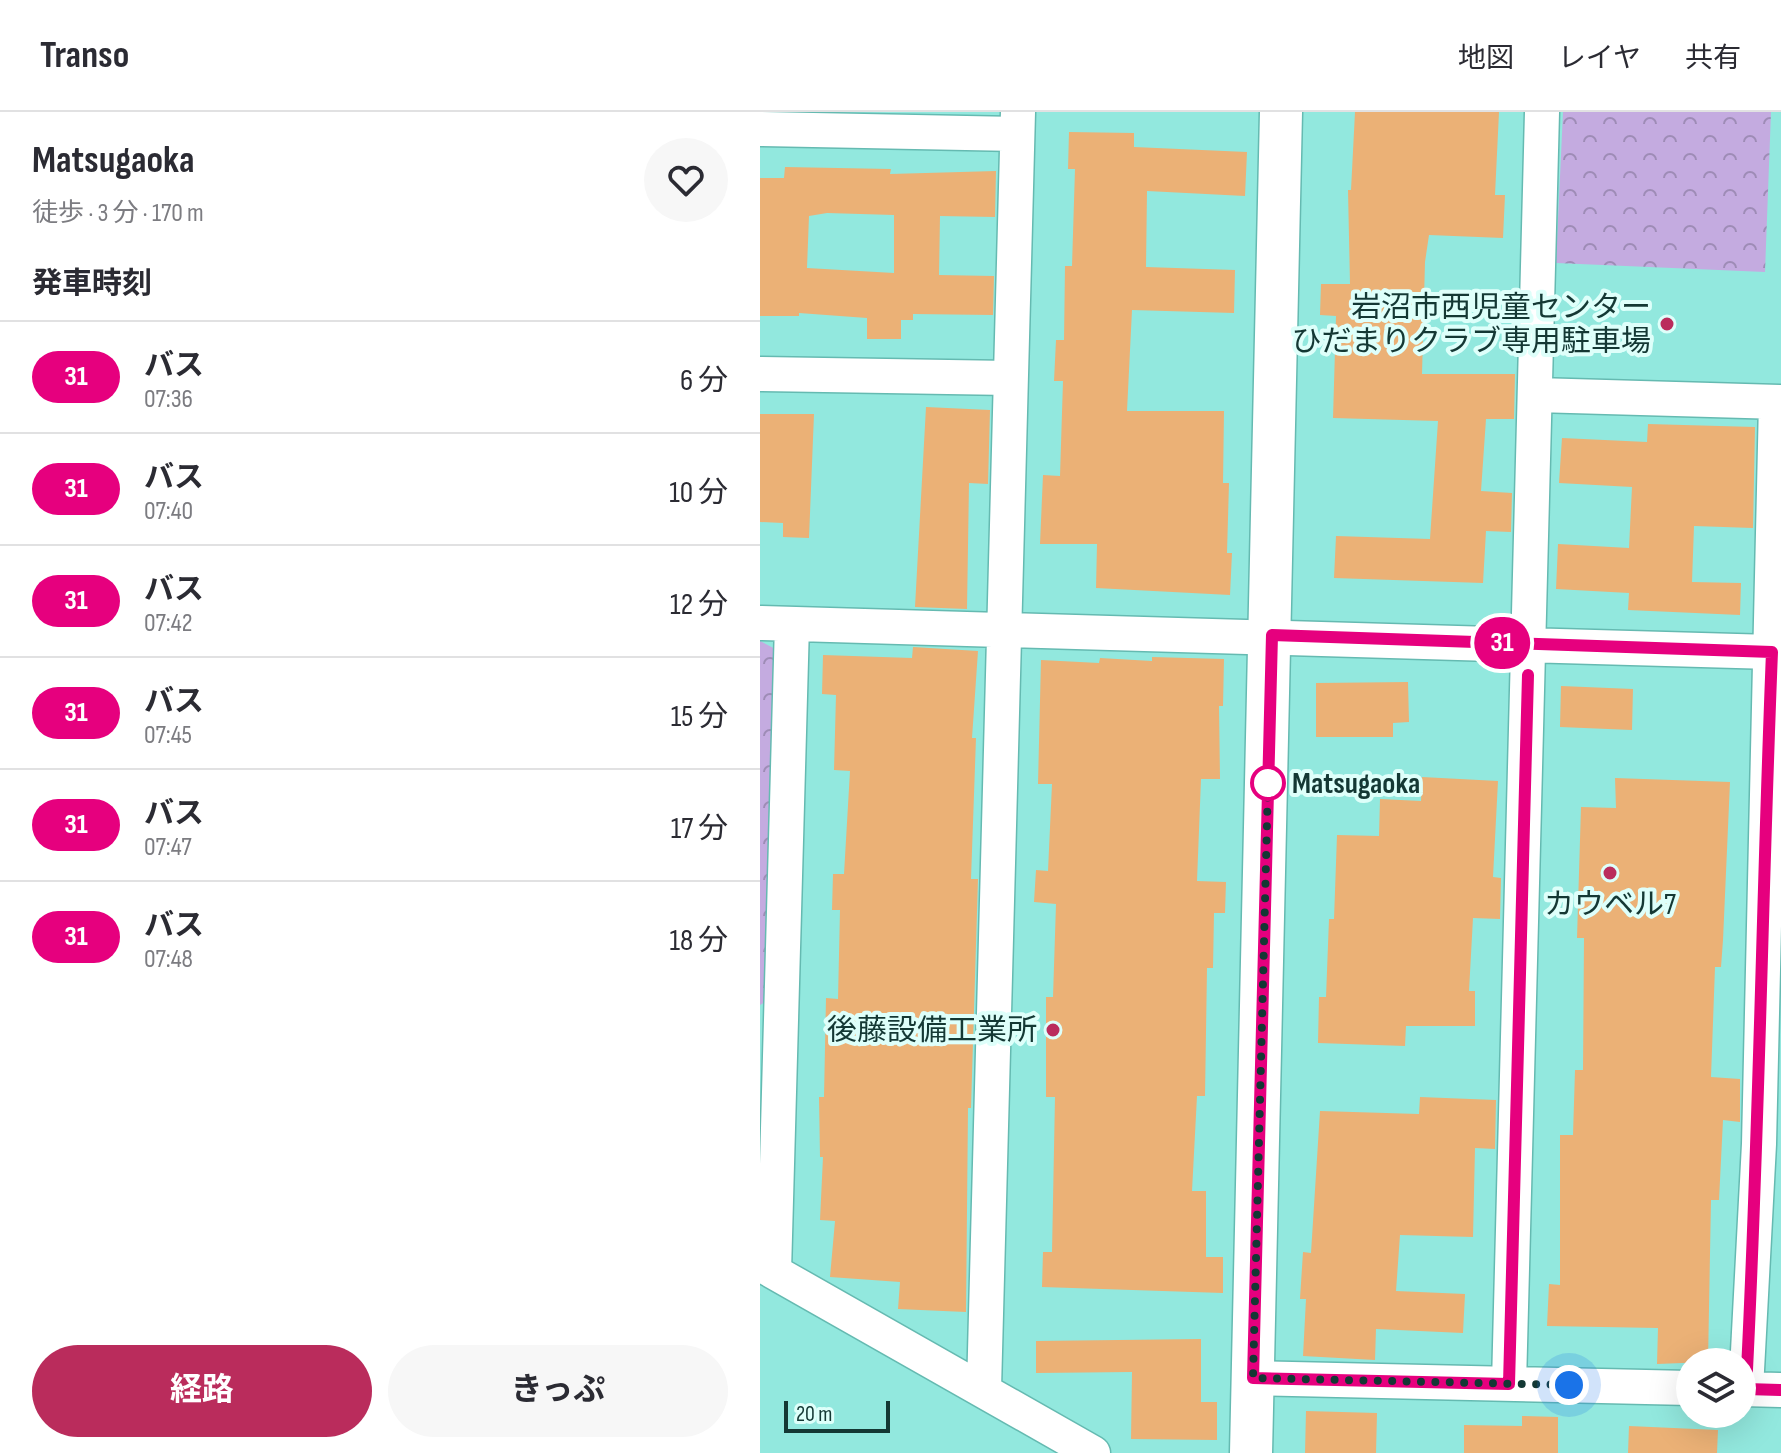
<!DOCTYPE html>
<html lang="ja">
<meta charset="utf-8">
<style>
:root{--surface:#fff;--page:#f7f7f7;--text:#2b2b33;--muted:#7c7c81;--line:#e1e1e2;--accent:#ba2c5c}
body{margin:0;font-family:"Sofia Sans Condensed","Noto Sans JP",sans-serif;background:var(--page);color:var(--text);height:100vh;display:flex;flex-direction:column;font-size:30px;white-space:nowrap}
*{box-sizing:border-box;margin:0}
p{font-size:26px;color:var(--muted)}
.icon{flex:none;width:44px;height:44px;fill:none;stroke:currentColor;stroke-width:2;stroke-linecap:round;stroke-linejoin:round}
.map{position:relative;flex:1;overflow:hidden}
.drawer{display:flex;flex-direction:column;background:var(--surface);width:760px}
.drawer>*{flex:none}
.badge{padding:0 16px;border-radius:26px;font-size:28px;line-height:52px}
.fabs{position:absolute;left:916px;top:1236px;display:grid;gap:16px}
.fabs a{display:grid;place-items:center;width:80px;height:80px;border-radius:50%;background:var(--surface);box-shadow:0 8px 32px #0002;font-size:40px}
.scale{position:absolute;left:24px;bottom:20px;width:106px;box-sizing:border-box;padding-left:8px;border:4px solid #143834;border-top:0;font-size:22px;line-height:28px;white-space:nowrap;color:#143834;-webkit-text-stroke:6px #defffa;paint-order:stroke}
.you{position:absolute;width:40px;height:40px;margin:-20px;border:6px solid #fff;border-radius:50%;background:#1a73e8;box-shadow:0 0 0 12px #1a73e833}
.map>.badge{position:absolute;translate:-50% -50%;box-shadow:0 0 0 4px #fff}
h2{padding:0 32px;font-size:30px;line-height:72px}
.round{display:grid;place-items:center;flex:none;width:84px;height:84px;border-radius:42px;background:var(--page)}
.overview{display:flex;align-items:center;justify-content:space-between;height:136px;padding:0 32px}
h1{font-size:38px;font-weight:700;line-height:60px}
.action{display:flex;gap:16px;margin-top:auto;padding:16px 32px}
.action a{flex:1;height:92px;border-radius:48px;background:var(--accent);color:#fff;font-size:32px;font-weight:700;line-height:92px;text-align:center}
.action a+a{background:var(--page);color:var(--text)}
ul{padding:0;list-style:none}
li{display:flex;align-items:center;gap:24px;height:112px;padding:0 32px;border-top:2px solid var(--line)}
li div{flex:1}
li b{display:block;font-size:30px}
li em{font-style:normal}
li .badge{min-width:88px;font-weight:700;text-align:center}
header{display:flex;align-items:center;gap:48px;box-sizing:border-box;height:112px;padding:0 40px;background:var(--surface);border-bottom:2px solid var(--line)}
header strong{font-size:38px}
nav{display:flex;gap:44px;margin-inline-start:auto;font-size:28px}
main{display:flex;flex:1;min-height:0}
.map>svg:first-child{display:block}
</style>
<header>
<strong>Transo</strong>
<nav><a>地図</a><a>レイヤ</a><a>共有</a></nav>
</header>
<main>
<section class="drawer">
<div class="overview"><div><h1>Matsugaoka</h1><p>徒歩 · 3 分 · 170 m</p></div><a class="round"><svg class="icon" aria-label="heart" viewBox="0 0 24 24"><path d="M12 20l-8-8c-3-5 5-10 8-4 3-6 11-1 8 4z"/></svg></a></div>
<h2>発車時刻</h2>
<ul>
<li><span class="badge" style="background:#e6007e;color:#fff">31</span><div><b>バス</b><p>07:36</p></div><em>6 分</em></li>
<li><span class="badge" style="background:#e6007e;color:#fff">31</span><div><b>バス</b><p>07:40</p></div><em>10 分</em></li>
<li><span class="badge" style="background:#e6007e;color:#fff">31</span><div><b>バス</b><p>07:42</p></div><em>12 分</em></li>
<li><span class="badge" style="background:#e6007e;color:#fff">31</span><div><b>バス</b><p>07:45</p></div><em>15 分</em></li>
<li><span class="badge" style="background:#e6007e;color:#fff">31</span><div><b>バス</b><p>07:47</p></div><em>17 分</em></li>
<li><span class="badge" style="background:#e6007e;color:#fff">31</span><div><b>バス</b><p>07:48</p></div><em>18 分</em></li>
</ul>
<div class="action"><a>経路</a><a>きっぷ</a></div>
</section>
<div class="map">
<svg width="1021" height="1341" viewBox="0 0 1021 1341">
<defs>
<pattern id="park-crowns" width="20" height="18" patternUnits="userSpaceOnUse" patternTransform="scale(2)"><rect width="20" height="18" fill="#c4abe0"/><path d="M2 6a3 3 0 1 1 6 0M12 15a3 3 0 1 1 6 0" fill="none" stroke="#9e8cb6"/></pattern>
</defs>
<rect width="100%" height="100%" fill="#92e8de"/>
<path fill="url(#park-crowns)" d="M 803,0 L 1011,0 L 1005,160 L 796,151 Z
M 0,529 L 21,540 L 14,885 L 0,893 Z"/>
<path fill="#ebb176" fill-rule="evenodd" d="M 595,0 L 739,0 L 735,83 L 745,83 L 743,126 L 669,123 L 665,150 L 662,262 L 755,262 L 754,307 L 726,307 L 721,379 L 752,381 L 751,420 L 726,419 L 723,471 L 574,466 L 576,424 L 670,427 L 678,309 L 573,306 L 576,204 L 560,203 L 561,172 L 590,172 L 588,78 L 591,78 Z
M 309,20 L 374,21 L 374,35 L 487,40 L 485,84 L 387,79 L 386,155 L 475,158 L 474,201 L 372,198 L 367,299 L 464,299 L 463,371 L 469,371 L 467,441 L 472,441 L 470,483 L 336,476 L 337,432 L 280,432 L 283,363 L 300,364 L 303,269 L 294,269 L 296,228 L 304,228 L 305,154 L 312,154 L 315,57 L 308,57 Z
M 25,55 L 131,57 L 130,62 L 236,59 L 235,105 L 180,104 L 179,163 L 234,164 L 233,203 L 153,202 L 153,208 L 141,208 L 141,227 L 107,227 L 107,206 L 39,201 L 39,204 L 0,204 L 0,66 L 24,66 ZM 67,101 L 134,103 L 134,161 L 47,156 L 49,104 Z
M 166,295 L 230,298 L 228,372 L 209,371 L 207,497 L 155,495 Z
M 0,302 L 54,302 L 49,426 L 23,425 L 23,411 L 0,410 Z
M 888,312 L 995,315 L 993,416 L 934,414 L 932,470 L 981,471 L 980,503 L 868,498 L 869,481 L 796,477 L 798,432 L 869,436 L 872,375 L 799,371 L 802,326 L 887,330 Z
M 153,535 L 218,539 L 212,626 L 216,626 L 211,767 L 218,767 L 211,996 L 208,996 L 206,1200 L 138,1197 L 140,1170 L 70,1165 L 75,1109 L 60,1108 L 63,1045 L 60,1045 L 59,985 L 64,985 L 66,886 L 78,887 L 80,798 L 72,798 L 73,762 L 84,762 L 90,659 L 74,658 L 76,583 L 62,582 L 63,543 L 152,546 Z
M 392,545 L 464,547 L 463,594 L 459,594 L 460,667 L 441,667 L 437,769 L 466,770 L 465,801 L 454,801 L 453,856 L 447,856 L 445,984 L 437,984 L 432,1079 L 446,1079 L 446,1145 L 463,1145 L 463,1181 L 282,1175 L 283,1140 L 292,1140 L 295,985 L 286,985 L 286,885 L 293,885 L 296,792 L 274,790 L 276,758 L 288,759 L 292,672 L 278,672 L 281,548 L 339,551 L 340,546 L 392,549 Z
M 648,570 L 649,610 L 633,611 L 633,625 L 556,625 L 556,571 Z
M 801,574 L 873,577 L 872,618 L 800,615 Z
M 662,665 L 738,669 L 733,765 L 741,766 L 740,807 L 713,806 L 709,879 L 715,879 L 715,914 L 646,914 L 645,934 L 558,931 L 559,885 L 566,885 L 569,807 L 574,807 L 577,723 L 619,724 L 620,687 L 661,689 Z
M 855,666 L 970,670 L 963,828 L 961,855 L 955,855 L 951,965 L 980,967 L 980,1010 L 963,1008 L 959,1088 L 951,1088 L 948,1250 L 897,1252 L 898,1216 L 787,1214 L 789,1172 L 800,1173 L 800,1023 L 813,1023 L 815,958 L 823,958 L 824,826 L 817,826 L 821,695 L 856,696 Z
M 660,985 L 736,988 L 735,1037 L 715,1036 L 713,1125 L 640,1123 L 636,1179 L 705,1182 L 703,1221 L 616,1217 L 615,1248 L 543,1244 L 546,1187 L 540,1187 L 543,1140 L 551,1141 L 560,999 L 659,1002 Z
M 441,1227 L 441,1290 L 457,1290 L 457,1328 L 371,1327 L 372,1260 L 276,1261 L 276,1229 Z
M 546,1299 L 617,1301 L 616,1341 L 545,1341 Z
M 762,1304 L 798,1305 L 798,1341 L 704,1341 L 704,1313 L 762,1314 Z
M 869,1314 L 958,1318 L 957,1341 L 868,1341 Z"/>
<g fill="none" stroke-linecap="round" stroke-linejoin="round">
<g stroke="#65bab1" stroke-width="37">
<path id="minor" d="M 0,17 L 257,22
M 0,262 L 250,266
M 776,283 L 1021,290
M 0,511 L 1012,540
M 0,1152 L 333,1341
M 14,1160 L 32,512
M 493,1266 L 930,1276
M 749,1272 L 782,0
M 224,1277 L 258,0
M 982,1277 L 1021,1278
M 986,1277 L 999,1032 L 1016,290"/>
</g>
<g stroke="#65bab1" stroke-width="45">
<path id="tertiary" d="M 491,1341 L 521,0"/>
</g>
<use href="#minor" stroke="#fff" stroke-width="34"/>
<use href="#tertiary" stroke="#fff" stroke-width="42"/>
</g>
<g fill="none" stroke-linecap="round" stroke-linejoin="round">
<g stroke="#fff" stroke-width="18">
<path id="line" d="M 768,563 L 749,1272 L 493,1266 L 512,523 L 1012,540 C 1002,785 999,1031 986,1277 L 1021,1278"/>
</g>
<use href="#line" stroke="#e6007e" stroke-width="12"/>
<path stroke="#143834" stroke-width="8" stroke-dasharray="0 14.4" d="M 508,671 L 493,1266 L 809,1273"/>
</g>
<g fill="#ba2c5c" stroke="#defffa" stroke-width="3">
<circle cx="907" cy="212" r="8"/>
<circle cx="850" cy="761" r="8"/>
<circle cx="293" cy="918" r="8"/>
</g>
<circle fill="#fff" stroke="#e6007e" stroke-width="4" cx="508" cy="671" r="16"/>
<g text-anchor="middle" stroke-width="8" stroke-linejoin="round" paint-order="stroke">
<g font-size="30" fill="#143834" stroke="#defffa" text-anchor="end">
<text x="891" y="205">岩沼市西児童センター<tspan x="891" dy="34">ひだまりクラブ専用駐車場</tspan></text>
<text x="850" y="802" text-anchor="middle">カウベル7</text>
<text x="277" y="928">後藤設備工業所</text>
</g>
<g font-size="30" font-weight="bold" fill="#143834" stroke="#defffa" text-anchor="start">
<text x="532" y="681">Matsugaoka</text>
</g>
</g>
</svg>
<div class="fabs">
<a><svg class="icon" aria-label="layers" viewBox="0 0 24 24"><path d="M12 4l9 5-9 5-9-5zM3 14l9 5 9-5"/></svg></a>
</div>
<div class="scale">20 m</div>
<div class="you" style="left:809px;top:1273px"></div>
<b class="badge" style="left:742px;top:531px;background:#e6007e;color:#fff">31</b>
</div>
</main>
